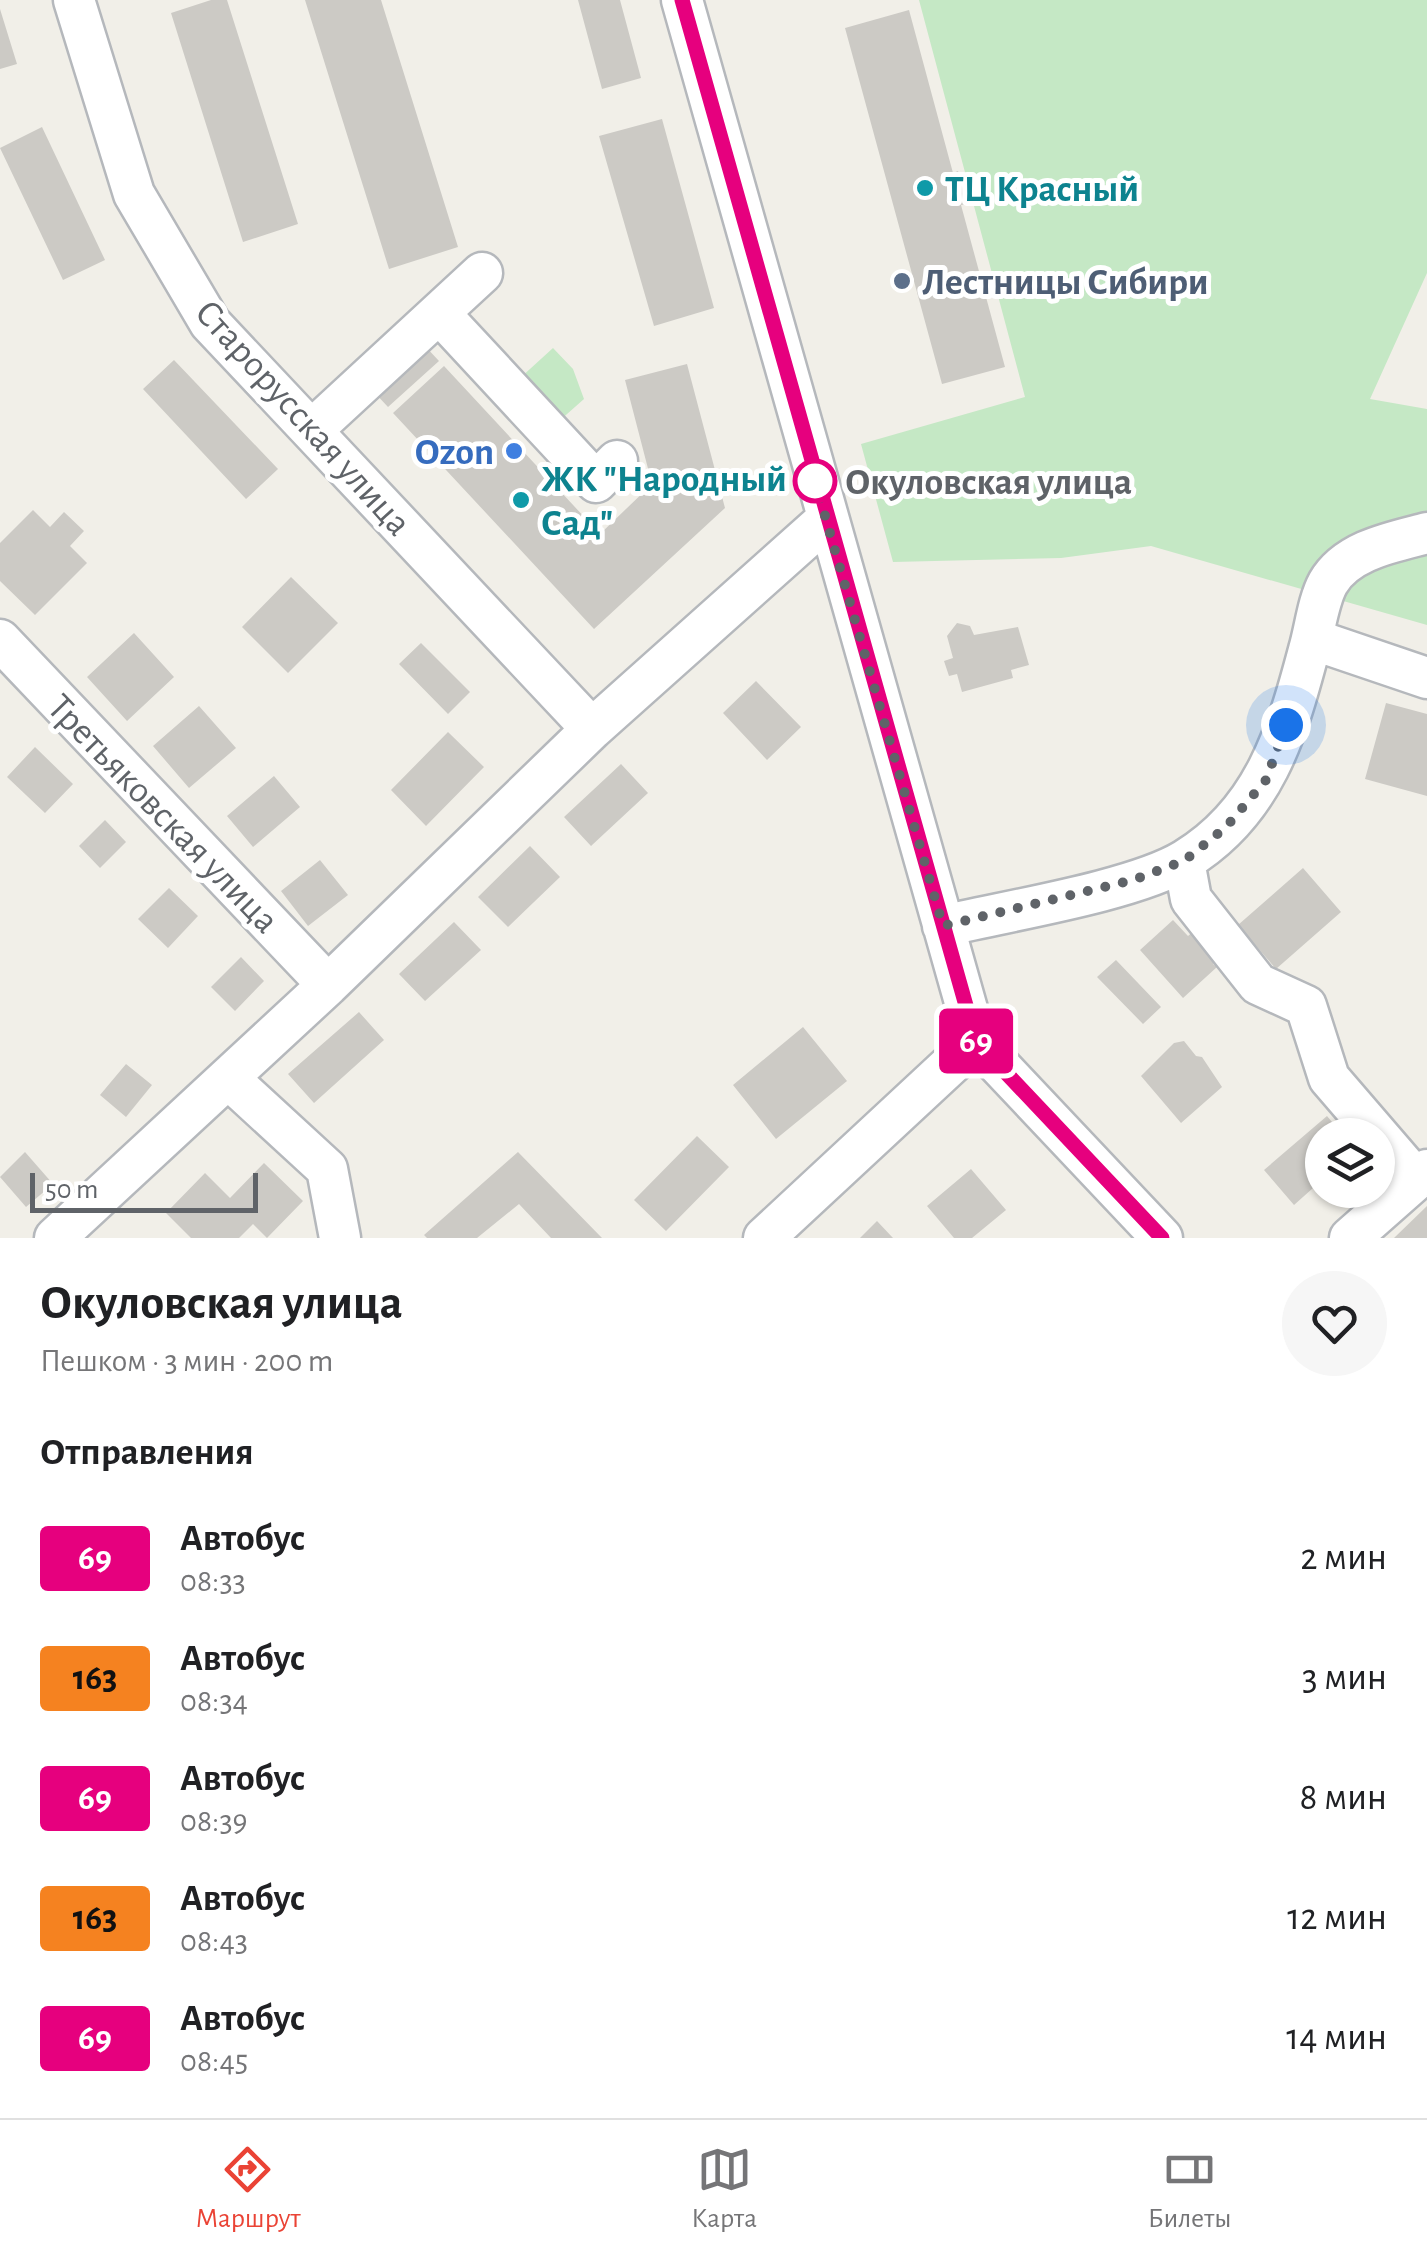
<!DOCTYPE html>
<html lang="ru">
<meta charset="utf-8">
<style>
:root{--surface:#fff;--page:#f6f6f6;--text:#202124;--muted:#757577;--line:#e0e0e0;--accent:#ea4335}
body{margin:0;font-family:"Alegreya Sans",sans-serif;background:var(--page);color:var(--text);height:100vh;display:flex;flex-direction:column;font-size:38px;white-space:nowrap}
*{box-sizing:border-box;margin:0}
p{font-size:32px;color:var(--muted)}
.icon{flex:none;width:55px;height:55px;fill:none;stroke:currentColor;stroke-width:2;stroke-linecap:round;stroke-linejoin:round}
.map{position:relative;height:1238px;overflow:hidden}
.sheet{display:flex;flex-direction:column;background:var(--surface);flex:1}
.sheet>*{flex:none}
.badge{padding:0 20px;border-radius:8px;font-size:35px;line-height:65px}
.controls{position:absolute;left:1305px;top:1118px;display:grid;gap:20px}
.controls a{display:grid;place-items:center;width:90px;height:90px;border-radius:50%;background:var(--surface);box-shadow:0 2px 8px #0004;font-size:50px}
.scale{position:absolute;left:30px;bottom:25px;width:228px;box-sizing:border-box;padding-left:10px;border:5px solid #5f6368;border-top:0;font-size:28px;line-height:35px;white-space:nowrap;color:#5f6368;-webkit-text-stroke:8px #fff;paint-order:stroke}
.you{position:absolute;width:50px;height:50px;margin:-25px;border:8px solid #fff;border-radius:50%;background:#1a73e8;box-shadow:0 0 0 15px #1a73e833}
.map>.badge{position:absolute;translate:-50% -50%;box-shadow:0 0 0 5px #fff}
h2{padding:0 40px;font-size:38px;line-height:90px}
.round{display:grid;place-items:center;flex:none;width:105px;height:105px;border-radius:52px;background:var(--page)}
.summary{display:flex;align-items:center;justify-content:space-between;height:170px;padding:0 40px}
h1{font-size:48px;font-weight:700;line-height:75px}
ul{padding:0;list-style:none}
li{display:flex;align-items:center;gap:30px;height:120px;padding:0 40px}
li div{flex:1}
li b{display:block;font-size:38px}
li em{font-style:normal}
li .badge{min-width:110px;font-weight:700;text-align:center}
.menu{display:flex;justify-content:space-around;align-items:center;height:140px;border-top:2px solid var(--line);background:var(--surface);font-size:28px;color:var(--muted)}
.menu a{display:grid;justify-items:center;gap:5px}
.menu .current{color:var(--accent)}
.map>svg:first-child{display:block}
</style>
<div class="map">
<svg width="1427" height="1238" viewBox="0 0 1427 1238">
<rect width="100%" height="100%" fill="#f1efe8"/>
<path fill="#c5e8c5" d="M 919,0 L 1427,0 L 1427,273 L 1370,399 L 1427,409 L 1427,625 L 1151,546 L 1061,558 L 893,562 L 861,444 L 1025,397 Z
M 553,348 L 573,369 L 584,399 L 558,422 L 519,379 Z"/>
<path fill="#cccac5" d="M 211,0 L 227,0 L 298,224 L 243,242 L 171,13 Z
M 305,0 L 381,0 L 458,247 L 389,269 Z
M 578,0 L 620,0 L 641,78 L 602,89 Z
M 0,9 L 17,64 L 0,69 Z
M 909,10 L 953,173 L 958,171 L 967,204 L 961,205 L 1005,367 L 942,384 L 845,28 Z
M 662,119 L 714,308 L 654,326 L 599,136 Z
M 42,127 L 105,260 L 63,280 L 0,148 Z
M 425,346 L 439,361 L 388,407 L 374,392 Z
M 174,360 L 278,469 L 246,499 L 143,389 Z
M 687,364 L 725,508 L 594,629 L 393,413 L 444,366 L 600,534 L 652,484 L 625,380 Z
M 33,510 L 50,527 L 64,512 L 84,531 L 70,546 L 87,563 L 35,615 L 0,581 L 0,543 Z
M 291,577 L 338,623 L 288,673 L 242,627 Z
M 957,623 L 970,626 L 974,635 L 1018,627 L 1029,665 L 1011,670 L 1013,678 L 962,692 L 957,674 L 949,676 L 944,661 L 953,658 L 947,636 Z
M 134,633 L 174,677 L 127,721 L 87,677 Z
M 421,643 L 470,692 L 448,714 L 399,664 Z
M 756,681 L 801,727 L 767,760 L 723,713 Z
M 1386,703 L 1427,714 L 1427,796 L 1365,779 Z
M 199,706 L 236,748 L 189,788 L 153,746 Z
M 448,732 L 484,767 L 426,826 L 391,790 Z
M 35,747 L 73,784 L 45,813 L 7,777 Z
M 621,764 L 648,793 L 591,846 L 564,817 Z
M 274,776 L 300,807 L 253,847 L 227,816 Z
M 105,820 L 126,842 L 100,868 L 79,846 Z
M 530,846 L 560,877 L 508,927 L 478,897 Z
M 320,860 L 348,895 L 308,926 L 281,891 Z
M 1303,868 L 1341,912 L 1276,969 L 1238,925 Z
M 169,888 L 198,916 L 168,948 L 138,919 Z
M 1173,920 L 1188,936 L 1196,929 L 1221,956 L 1213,964 L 1217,967 L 1183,998 L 1140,950 Z
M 454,922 L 481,950 L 425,1001 L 399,974 Z
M 241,957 L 264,981 L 235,1011 L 211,987 Z
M 1116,960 L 1161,1007 L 1143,1024 L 1097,977 Z
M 359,1012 L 384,1040 L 314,1103 L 288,1074 Z
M 803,1027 L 847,1081 L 776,1139 L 733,1085 Z
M 1184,1041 L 1196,1056 L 1202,1057 L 1222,1087 L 1181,1123 L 1141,1076 L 1174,1043 Z
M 126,1064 L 152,1085 L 126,1117 L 100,1095 Z
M 1327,1116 L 1343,1135 L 1322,1135 L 1322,1180 L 1294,1205 L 1264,1170 Z
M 697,1136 L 729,1167 L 666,1231 L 634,1200 Z
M 25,1152 L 53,1184 L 26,1207 L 0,1177 Z
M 518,1152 L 602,1238 L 551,1238 L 519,1204 L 477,1238 L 427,1238 L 424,1235 Z
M 264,1163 L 303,1201 L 267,1238 L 253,1224 L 239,1238 L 191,1238 L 166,1213 L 205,1173 L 230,1198 Z
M 971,1169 L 1006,1210 L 972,1238 L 954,1238 L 927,1206 Z
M 1427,1206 L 1427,1238 L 1394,1238 Z
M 877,1221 L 893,1238 L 860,1238 Z"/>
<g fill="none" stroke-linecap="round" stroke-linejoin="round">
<g stroke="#b5b8bc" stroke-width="45">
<path id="minor" d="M 74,0 L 134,194 L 210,323 L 592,729
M 682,0 L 976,1041 L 1162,1238
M 439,313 L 596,482 L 617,461
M 312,430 L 482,273
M 1312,639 L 1427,678
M 0,640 L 328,985
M 1184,861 L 1191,899 L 1258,984 L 1306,1006 L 1329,1078 L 1416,1179
M 943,926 C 1006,911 1134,891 1185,860 C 1264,812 1287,733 1309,650 C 1315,630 1318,601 1328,583 C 1347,550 1393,542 1427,533
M 228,1078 L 327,1169 L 340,1238
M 55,1238 L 328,985 L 592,729 L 826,520
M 764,1238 L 976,1041
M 1350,1238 L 1427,1170"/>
</g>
<use href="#minor" stroke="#fff" stroke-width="40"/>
</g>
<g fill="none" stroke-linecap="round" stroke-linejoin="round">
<g stroke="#fff" stroke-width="22">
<path id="line" d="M 682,0 L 976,1041 L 1162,1238"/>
</g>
<use href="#line" stroke="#e6007e" stroke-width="15"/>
<path stroke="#5f6368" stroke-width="10" stroke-dasharray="0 18" d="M 815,481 L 943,926 L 1133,880 L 1184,861 L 1226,827 L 1266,780 L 1286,725"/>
</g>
<g fill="#0f9aa8" stroke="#fff" stroke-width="4">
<circle cx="925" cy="188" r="10"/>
<circle cx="521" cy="500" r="10"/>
</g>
<circle fill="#5c6f8a" stroke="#fff" stroke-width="4" cx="902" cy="281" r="10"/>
<circle fill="#3f7fe0" stroke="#fff" stroke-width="4" cx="514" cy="451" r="10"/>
<circle fill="#fff" stroke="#e6007e" stroke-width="5" cx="815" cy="481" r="20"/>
<g text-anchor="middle" stroke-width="10" stroke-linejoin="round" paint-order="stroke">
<g font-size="38" font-weight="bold" fill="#0d838f" stroke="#fff" text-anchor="start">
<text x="945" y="201">ТЦ Красный</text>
<text x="541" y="491">ЖК "Народный<tspan x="541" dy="44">Сад"</tspan></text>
</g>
<g font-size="38" font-weight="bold" fill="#4e5e75" stroke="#fff" text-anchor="start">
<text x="922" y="294">Лестницы Сибири</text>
</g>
<g font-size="38" fill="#5f6368" stroke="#fff">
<text transform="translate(304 417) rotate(48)" y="13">Старорусская улица</text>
<text transform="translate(164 813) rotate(46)" y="13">Третьяковская улица</text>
</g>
<g font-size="38" font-weight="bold" fill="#366cbe" stroke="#fff" text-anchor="end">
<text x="494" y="464">Ozon</text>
</g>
<g font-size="38" font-weight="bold" fill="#5f6368" stroke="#fff" text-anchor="start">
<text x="845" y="494">Окуловская улица</text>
</g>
</g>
</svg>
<div class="controls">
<a><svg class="icon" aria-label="layers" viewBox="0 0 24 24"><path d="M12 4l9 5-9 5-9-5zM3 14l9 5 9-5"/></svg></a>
</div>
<div class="scale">50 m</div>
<div class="you" style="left:1286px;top:725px"></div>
<b class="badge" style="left:976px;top:1041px;background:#e6007e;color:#fff">69</b>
</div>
<section class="sheet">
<div class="summary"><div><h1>Окуловская улица</h1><p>Пешком · 3 мин · 200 m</p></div><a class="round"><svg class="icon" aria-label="heart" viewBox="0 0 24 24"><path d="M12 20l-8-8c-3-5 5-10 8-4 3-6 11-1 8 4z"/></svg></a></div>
<h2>Отправления</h2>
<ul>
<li><span class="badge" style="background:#e6007e;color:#fff">69</span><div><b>Автобус</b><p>08:33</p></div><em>2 мин</em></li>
<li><span class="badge" style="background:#f58220;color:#111">163</span><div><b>Автобус</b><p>08:34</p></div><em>3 мин</em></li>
<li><span class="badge" style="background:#e6007e;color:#fff">69</span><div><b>Автобус</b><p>08:39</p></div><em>8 мин</em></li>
<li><span class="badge" style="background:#f58220;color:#111">163</span><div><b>Автобус</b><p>08:43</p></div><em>12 мин</em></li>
<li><span class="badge" style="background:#e6007e;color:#fff">69</span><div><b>Автобус</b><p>08:45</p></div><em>14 мин</em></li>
</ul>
</section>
<nav class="menu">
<a class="current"><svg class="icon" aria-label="directions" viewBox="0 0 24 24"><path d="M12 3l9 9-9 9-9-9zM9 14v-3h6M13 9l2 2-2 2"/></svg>Маршрут</a>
<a><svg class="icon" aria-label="map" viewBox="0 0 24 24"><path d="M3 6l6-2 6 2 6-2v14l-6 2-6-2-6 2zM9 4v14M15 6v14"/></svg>Карта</a>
<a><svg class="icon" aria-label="tickets" viewBox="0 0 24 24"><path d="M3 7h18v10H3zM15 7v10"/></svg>Билеты</a>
</nav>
